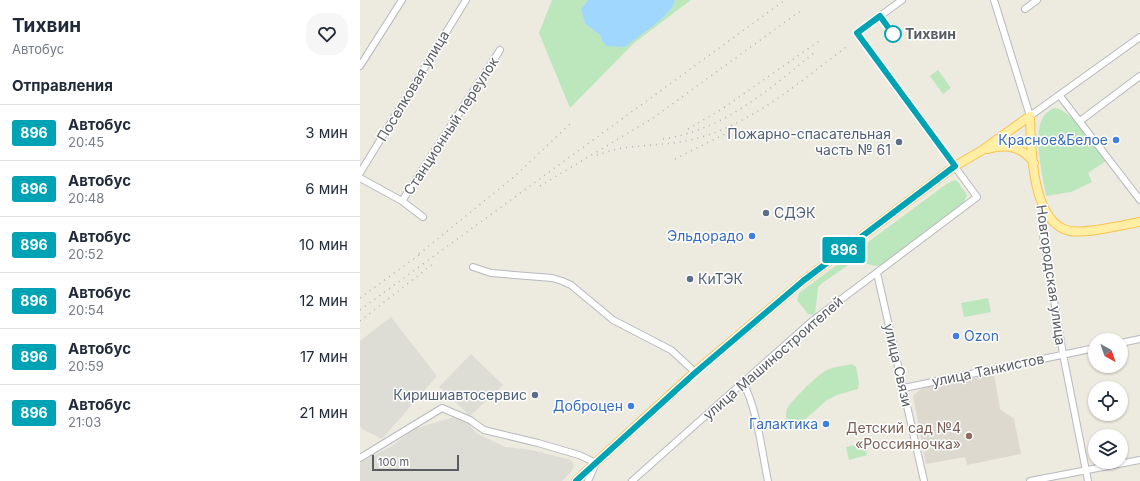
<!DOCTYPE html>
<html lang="ru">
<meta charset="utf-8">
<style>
:root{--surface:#fff;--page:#f6f6f7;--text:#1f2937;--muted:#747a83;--line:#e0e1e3}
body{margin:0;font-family:Inter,sans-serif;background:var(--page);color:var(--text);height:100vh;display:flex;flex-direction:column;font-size:15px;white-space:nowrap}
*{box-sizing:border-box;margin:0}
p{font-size:13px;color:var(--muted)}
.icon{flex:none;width:22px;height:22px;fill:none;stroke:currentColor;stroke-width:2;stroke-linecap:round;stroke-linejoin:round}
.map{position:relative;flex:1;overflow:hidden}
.drawer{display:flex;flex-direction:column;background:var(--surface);width:360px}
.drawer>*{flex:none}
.badge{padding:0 8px;border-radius:3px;font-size:14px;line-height:26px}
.needle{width:26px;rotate:140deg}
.tools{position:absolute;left:728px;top:333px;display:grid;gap:8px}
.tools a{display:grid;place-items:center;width:40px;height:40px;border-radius:50%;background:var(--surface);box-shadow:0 1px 3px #0004;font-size:20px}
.scale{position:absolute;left:12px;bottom:10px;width:87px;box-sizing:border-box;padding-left:4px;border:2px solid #595d62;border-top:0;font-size:11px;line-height:14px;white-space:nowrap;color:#595d62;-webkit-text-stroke:3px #fff;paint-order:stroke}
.map>.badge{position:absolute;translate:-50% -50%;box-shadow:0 0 0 2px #fff}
h2{padding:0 12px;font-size:15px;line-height:36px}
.round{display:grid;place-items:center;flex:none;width:42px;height:42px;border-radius:16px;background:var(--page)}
.headline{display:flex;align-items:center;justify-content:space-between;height:68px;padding:0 12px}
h1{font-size:19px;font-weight:700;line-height:30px}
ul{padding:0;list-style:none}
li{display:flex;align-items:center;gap:12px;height:56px;padding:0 12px;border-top:1px solid var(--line)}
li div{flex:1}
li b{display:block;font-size:15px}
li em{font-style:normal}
li .badge{min-width:44px;font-weight:700;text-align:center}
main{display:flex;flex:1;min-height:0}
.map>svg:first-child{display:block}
</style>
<main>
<section class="drawer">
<div class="headline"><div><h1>Тихвин</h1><p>Автобус</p></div><a class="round"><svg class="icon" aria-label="heart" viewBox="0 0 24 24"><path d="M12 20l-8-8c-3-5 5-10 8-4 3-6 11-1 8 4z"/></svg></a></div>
<h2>Отправления</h2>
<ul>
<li><span class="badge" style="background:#00a3b4;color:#fff">896</span><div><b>Автобус</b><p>20:45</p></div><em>3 мин</em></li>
<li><span class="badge" style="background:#00a3b4;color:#fff">896</span><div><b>Автобус</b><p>20:48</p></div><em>6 мин</em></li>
<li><span class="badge" style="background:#00a3b4;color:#fff">896</span><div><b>Автобус</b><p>20:52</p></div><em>10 мин</em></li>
<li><span class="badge" style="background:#00a3b4;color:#fff">896</span><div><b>Автобус</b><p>20:54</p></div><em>12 мин</em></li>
<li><span class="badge" style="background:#00a3b4;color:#fff">896</span><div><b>Автобус</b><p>20:59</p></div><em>17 мин</em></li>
<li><span class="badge" style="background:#00a3b4;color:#fff">896</span><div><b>Автобус</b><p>21:03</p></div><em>21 мин</em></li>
</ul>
</section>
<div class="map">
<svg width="780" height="481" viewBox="0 0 780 481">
<rect width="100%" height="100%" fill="#edeae0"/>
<path fill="#dddcd5" d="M 31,317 L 77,376 L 22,439 L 2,429 L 0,426 L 0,341 Z
M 111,354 L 143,385 L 110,416 L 79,387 Z
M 94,417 L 107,422 L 116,433 L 145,447 L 171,450 L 211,460 L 214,466 L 210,473 L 202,481 L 0,481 L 0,463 L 32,446 L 54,429 Z"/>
<path fill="#ddd9cf" d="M 634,374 L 640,409 L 654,419 L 661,454 L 607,465 L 605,457 L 566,464 L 553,396 L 562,388 Z"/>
<path fill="#bce6bb" d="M 192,0 L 228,0 L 221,9 L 225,24 L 240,35 L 242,41 L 266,47 C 279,34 311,18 315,0 L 331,0 L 274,43 L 210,108 L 179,33 Z
M 578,70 L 591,88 L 583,94 L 570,76 Z
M 695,108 C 712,110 735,147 746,161 L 728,173 L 732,182 L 711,192 L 686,196 C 683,173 666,117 695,108 Z
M 595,180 L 598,182 L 607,195 L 603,204 L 523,265 L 516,266 L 494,261 L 461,284 L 458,287 L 455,315 L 448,314 L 437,300 L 439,293 L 588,183 Z
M 628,298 L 631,312 L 604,317 L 601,303 Z
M 492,364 L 496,367 L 499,383 L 498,389 L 477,395 L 467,400 L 434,429 L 430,429 C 427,425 425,414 427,409 C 429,403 456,377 462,373 C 470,367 482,366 492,364 Z
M 504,443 L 507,455 L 489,460 L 486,447 Z"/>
<path fill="#9fd7ff" d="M 228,0 L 315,0 C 311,18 279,34 266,47 L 247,46 L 242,41 L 240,35 L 225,24 L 221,9 Z"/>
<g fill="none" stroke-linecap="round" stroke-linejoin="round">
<g stroke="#b6b9be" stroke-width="8">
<path id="minor" d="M 634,0 L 670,116 L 780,37
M 665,9 L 677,0
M 0,66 L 42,0
M 700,96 L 780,200
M 720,121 L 780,76
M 0,173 L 106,0
M 0,178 L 42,201 L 63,217
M 42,201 L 140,50
M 685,212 L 683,235 L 703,354 L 728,481
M 113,267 L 131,273 L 192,278 L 202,281 L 211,285 L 253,320 L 311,350 L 335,372
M 517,273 L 564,481
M 761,343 L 780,339
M 383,383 C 397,407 402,453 408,481
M 544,388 L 735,348
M 0,458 L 82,408 L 110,420 L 124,430 L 178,443 L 219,455 L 236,463 L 228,481
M 272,481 L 451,322 L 617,197 L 497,33 L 542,0
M 670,481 L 780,460"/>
</g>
<g stroke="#f6c450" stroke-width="10">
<path id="major" d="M 670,116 C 671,147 671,223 710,231 C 727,234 762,225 780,222
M 628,149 C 646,144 662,146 674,163
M 216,481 L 335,372 L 443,281 L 595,166 L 621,151 L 670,116"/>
</g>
<use href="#minor" stroke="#fff" stroke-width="6"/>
<use href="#major" stroke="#ffeea4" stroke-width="8"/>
<path stroke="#b2b3b3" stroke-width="1.5" stroke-dasharray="1 5" stroke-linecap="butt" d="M 328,129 L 362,109 L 462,39
M 303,139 C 364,130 410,89 456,51
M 237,155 C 245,153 254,149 263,148 C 291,144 318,145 345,136 C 400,118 443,79 489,45
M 315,159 L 365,134
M 180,186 L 293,118 L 443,9
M 59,254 L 155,176 L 210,124
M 0,298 L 63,252
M 0,310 L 425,0
M 0,321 L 74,263"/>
</g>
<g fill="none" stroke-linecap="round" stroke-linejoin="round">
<g stroke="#fff" stroke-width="9">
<path id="line" d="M 216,481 L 336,372 L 443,281 L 595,166 L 497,33 L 520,16 L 533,34"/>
</g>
<use href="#line" stroke="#00a3b4" stroke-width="6"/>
</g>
<circle fill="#fff" stroke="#00a3b4" stroke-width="2" cx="533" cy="34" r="8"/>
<g fill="#3f7fe0" stroke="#fff" stroke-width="1.5">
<circle cx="756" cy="140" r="4"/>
<circle cx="392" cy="236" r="4"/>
<circle cx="596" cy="336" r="4"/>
<circle cx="271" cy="406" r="4"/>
<circle cx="466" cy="424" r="4"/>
</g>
<g fill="#5c6f8a" stroke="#fff" stroke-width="1.5">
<circle cx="539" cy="142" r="4"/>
<circle cx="406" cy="213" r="4"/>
<circle cx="330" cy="279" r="4"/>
<circle cx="175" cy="395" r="4"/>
</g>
<circle fill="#8d6e63" stroke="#fff" stroke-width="1.5" cx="609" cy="436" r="4"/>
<g text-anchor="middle" stroke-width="3" stroke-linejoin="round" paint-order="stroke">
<g font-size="14" font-weight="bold" fill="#595d62" stroke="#fff" text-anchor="start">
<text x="545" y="39">Тихвин</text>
</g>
<g font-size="14" fill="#595d62" stroke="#fff">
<text transform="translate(53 86) rotate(-59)" y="5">Поселковая улица</text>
<text transform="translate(91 126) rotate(-57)" y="5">Станционный переулок</text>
<text transform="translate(691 275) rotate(82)" y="5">Новгородская улица</text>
<text transform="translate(413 358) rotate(-41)" y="5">улица Машиностроителей</text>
<text transform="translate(538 365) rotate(77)" y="5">улица Связи</text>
<text transform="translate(628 370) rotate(-12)" y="5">улица Танкистов</text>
</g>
<g font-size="14" fill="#4e5e75" stroke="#fff" text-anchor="end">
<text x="531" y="139">Пожарно-спасательная<tspan x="531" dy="16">часть № 61</tspan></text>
<text x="414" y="218" text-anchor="start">СДЭК</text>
<text x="338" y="284" text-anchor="start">КиТЭК</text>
<text x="167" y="400">Киришиавтосервис</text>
</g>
<g font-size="14" fill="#366cbe" stroke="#fff" text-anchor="end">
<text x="748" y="145">Красное&amp;Белое</text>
<text x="384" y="241">Эльдорадо</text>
<text x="604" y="341" text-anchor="start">Ozon</text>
<text x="263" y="411">Доброцен</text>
<text x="458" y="429">Галактика</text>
</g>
<g font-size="14" fill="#785e54" stroke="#fff" text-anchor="end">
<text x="601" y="433">Детский сад №4<tspan x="601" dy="16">«Россияночка»</tspan></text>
</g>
</g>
</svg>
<div class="tools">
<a><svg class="needle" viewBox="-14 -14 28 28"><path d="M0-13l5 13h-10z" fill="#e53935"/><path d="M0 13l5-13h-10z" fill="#747a83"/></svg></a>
<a><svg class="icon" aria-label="locate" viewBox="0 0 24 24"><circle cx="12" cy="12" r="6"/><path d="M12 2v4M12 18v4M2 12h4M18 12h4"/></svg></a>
<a><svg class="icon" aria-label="layers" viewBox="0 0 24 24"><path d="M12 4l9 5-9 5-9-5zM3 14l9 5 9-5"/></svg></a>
</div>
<div class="scale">100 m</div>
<b class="badge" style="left:484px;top:250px;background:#00a3b4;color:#fff">896</b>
</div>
</main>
